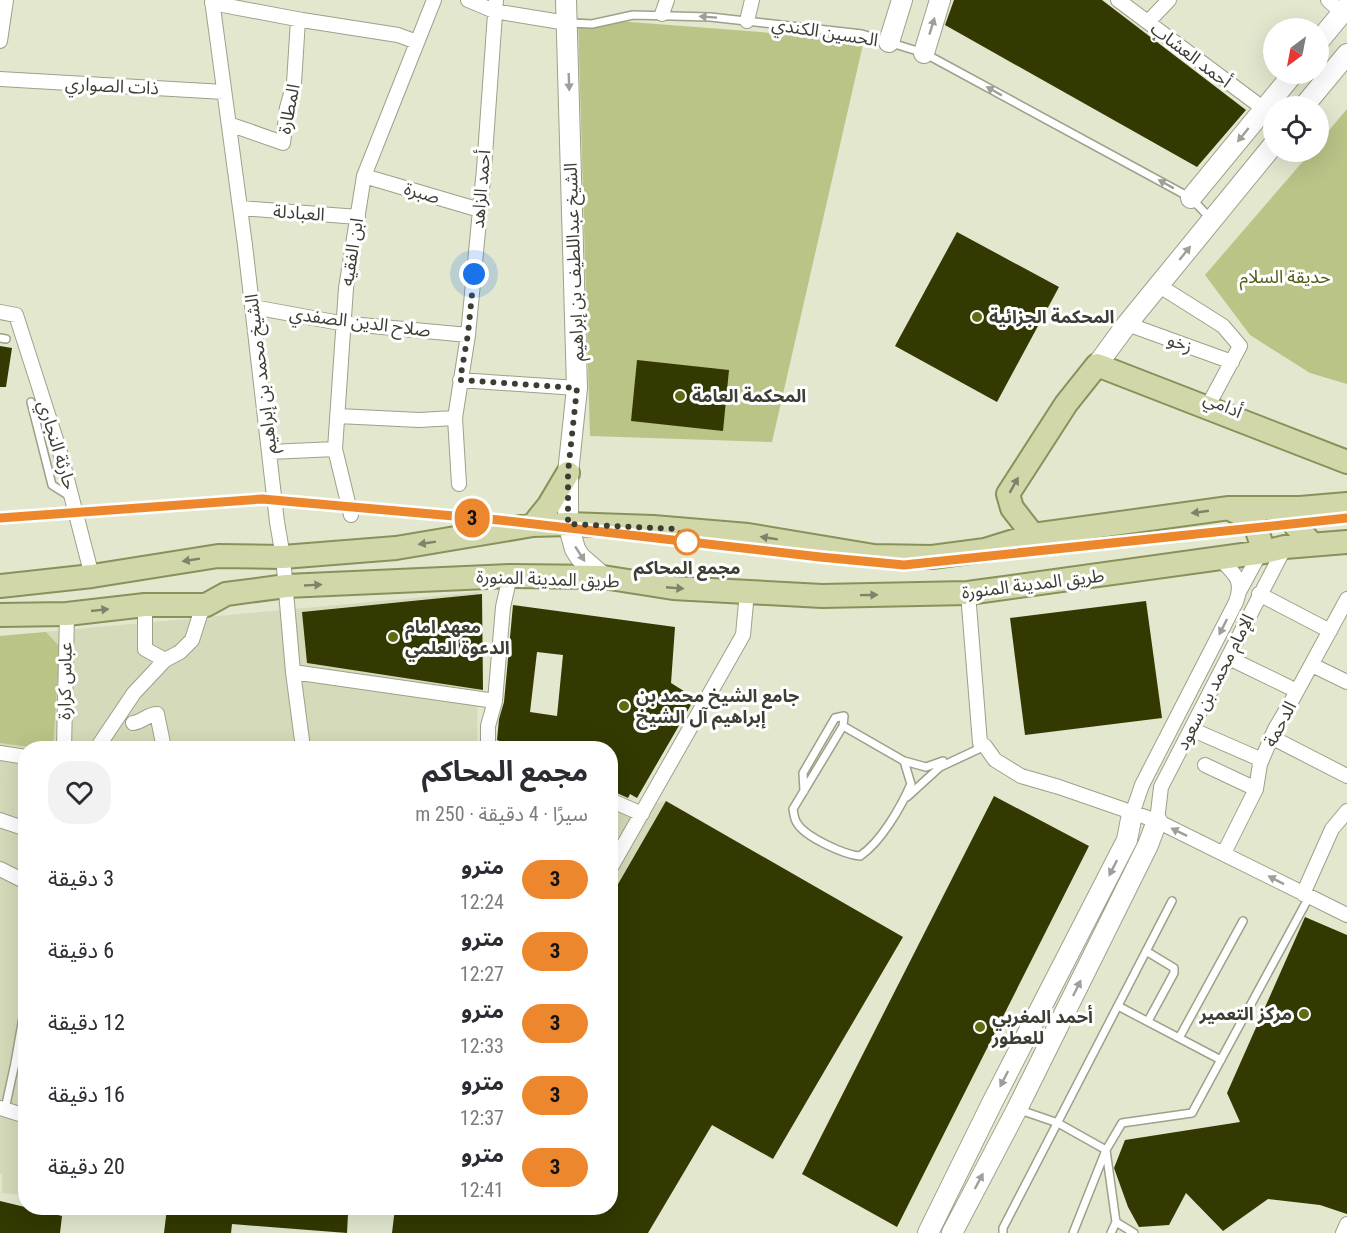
<!DOCTYPE html>
<html lang="ar">
<meta charset="utf-8">
<style>
:root{--surface:#fff;--page:#f2f2f3;--text:#2b2b33;--muted:#7c7c81}
body{margin:0;font-family:"Roboto Condensed","Noto Sans Arabic",sans-serif;background:var(--page);color:var(--text);direction:rtl;height:100vh;display:flex;flex-direction:column;font-size:22px;white-space:nowrap}
*{box-sizing:border-box;margin:0}
p{font-size:20px;color:var(--muted)}
.icon{flex:none;width:33px;height:33px;fill:none;stroke:currentColor;stroke-width:2;stroke-linecap:round;stroke-linejoin:round}
.map{position:relative;flex:1;overflow:hidden;direction:ltr}
.panel{position:absolute;left:18px;top:741px;width:600px;height:474px;display:flex;flex-direction:column;background:var(--surface);border-radius:24px;box-shadow:0 6px 24px #0002;direction:rtl}
.panel>*{flex:none}
.badge{padding:0 12px;border-radius:20px;font-size:21px;line-height:39px}
.needle{width:39px;rotate:212deg}
.fabs{position:absolute;left:1263px;top:18px;display:grid;gap:12px}
.fabs a{display:grid;place-items:center;width:66px;height:66px;border-radius:50%;background:var(--surface);box-shadow:0 6px 24px #0002;font-size:30px}
.you{position:absolute;width:30px;height:30px;margin:-15px;border:4px solid #fff;border-radius:50%;background:#1a73e8;box-shadow:0 0 0 9px #1a73e833}
.map>.badge{position:absolute;translate:-50% -50%;box-shadow:0 0 0 3px #fff}
.round{display:grid;place-items:center;flex:none;width:63px;height:63px;border-radius:24px;background:var(--page)}
.overview{display:flex;align-items:center;justify-content:space-between;height:102px;padding:0 30px}
h1{font-size:28px;font-weight:700;line-height:45px}
ul{padding:0;list-style:none}
li{display:flex;align-items:center;gap:18px;height:72px;padding:0 30px}
li div{flex:1}
li b{display:block;font-size:22px}
li em{font-style:normal}
li .badge{min-width:66px;font-weight:700;text-align:center}
.map>svg:first-child{display:block}
</style>
<div class="map">
<svg width="1347" height="1233" viewBox="0 0 1347 1233">
<rect width="100%" height="100%" fill="#e2e7ce"/>
<path fill="#d5daba" d="M 479,592 L 477,745 L 483,748 L 26,748 L 25,1195 L 2,1193 L 2,1174 L 0,1174 L 0,636 Z
M 666,801 L 611,898 L 611,805 L 625,812 Z"/>
<path fill="#bac487" d="M 578,18 L 864,40 L 772,442 L 590,436 Z
M 1347,109 L 1347,384 L 1310,373 L 1250,335 L 1205,275 L 1311,152 L 1318,152 L 1319,142 Z
M 46,632 L 60,647 L 53,748 L 37,748 L 0,743 L 0,636 Z"/>
<path fill="#333901" fill-rule="evenodd" d="M 954,0 L 1102,0 L 1246,110 L 1197,167 L 945,25 Z
M 957,232 L 1059,287 L 997,402 L 895,346 Z
M 0,346 L 12,348 L 6,387 L 0,387 Z
M 637,360 L 729,370 L 723,431 L 631,421 Z
M 482,594 L 483,690 L 307,663 L 302,612 Z
M 1146,601 L 1162,718 L 1025,735 L 1010,618 Z
M 513,605 L 675,627 L 671,683 L 695,698 L 637,798 L 630,794 L 628,798 L 610,790 L 610,748 L 516,748 L 497,740 L 499,719 L 504,702 ZM 537,652 L 563,655 L 557,716 L 530,712 Z
M 994,796 L 1089,846 L 897,1227 L 802,1174 Z
M 666,801 L 903,937 L 773,1159 L 712,1125 L 648,1233 L 392,1233 L 395,1208 L 610,1208 L 610,898 Z
M 1305,917 L 1347,935 L 1347,1214 L 1320,1205 L 1268,1199 L 1223,1231 L 1186,1193 L 1169,1225 L 1139,1227 L 1128,1207 L 1114,1168 L 1125,1140 L 1240,1122 L 1227,1093 Z
M 0,1201 L 62,1216 L 60,1233 L 0,1233 Z
M 167,1208 L 335,1208 L 348,1214 L 347,1233 L 232,1224 L 231,1233 L 164,1233 Z"/>
<g fill="none" stroke-linecap="round" stroke-linejoin="round">
<g stroke="#9da18a" stroke-width="10">
<path id="lane" d="M 569,23 L 592,24 L 633,15 L 710,17 L 862,34 L 924,53 L 1191,198 L 1210,218
M 0,338 L 6,339
M 31,402 L 52,485 L 71,497
M 904,761 L 926,767 L 943,761
M 804,791 L 803,773 L 835,718 L 844,716 L 843,726 L 793,809 C 794,814 794,819 797,823 C 805,837 845,855 860,856 C 881,842 901,807 911,784 L 904,761 L 843,726
M 907,797 L 940,767 L 985,746
M 1146,951 L 1174,968 L 1174,973 L 1148,1021
M 1118,1006 L 1221,1060
M 1179,1038 L 1243,921
M 5,1109 L 15,1063 L 26,1000
M 1020,1110 L 1058,1123 L 1106,1150 L 1116,1222 L 1134,1233
M 1003,1233 L 1003,1228 L 1172,901
M 1073,1233 L 1106,1150 L 1122,1123 L 1192,1113 L 1309,897
M 1111,1233 L 1116,1222"/>
</g>
<g stroke="#9da18a" stroke-width="16">
<path id="street" d="M 212,0 L 245,245 L 277,522 L 283,557 L 293,672 L 303,748
M 468,0 L 494,11 L 567,23
M 1118,0 L 1264,109
M 1328,0 L 1342,13
M 212,3 L 302,20 L 398,35 L 417,42
M 662,14 L 667,0
M 747,21 L 752,0
M 1148,22 L 1169,0
M 0,41 L 6,0
M 0,79 L 224,92
M 229,124 L 283,143 L 287,108 L 294,83 L 298,20
M 364,176 L 480,210
M 240,208 L 358,217
M 1158,285 L 1223,326 L 1240,346 L 1211,400
M 253,307 L 340,323 L 468,335
M 0,312 L 16,315 L 60,452 L 92,576
M 1127,324 L 1232,362
M 460,380 L 577,388
M 338,416 L 419,420 L 455,418
M 270,452 L 335,449
M 459,484 L 455,418 L 468,335 L 484,169 L 496,0
M 351,515 L 335,449 L 346,288 L 364,176 L 434,0
M 1239,592 L 1260,553
M 968,593 L 980,743 L 985,746 L 995,760 L 1021,776 L 1059,787 L 1157,821 L 1347,915
M 1259,594 L 1330,631
M 145,605 L 145,649 L 165,660
M 1229,658 L 1297,691
M 1312,665 L 1347,682
M 293,672 L 495,701
M 133,723 C 142,722 148,714 157,714 L 164,748
M 1191,729 L 1262,760
M 1271,737 L 1347,776
M 64,748 L 67,614
M 97,748 L 134,693 L 165,660 L 180,652 L 192,640 L 200,615 L 206,605
M 488,748 L 488,726 L 495,701 L 503,607 L 510,576
M 0,753 L 26,757
M 1205,765 L 1256,789
M 610,800 L 642,814
M 1132,814 L 1142,785 L 1236,602 C 1244,580 1235,574 1220,559
M 0,820 L 26,829
M 1157,821 L 1161,787 L 1285,547
M 1224,853 L 1256,789 L 1260,764 L 1275,729 L 1291,702 L 1347,599
M 0,869 L 26,882
M 610,869 L 743,635 L 747,592
M 1303,894 L 1332,829 L 1347,811
M 0,1108 L 26,1116
M 1343,1233 L 1347,1224"/>
</g>
<g stroke="#9da18a" stroke-width="22">
<path id="secondary" d="M 566,0 L 577,388 L 568,473 L 568,524 L 575,549 L 580,557 L 603,577
M 889,42 L 902,0
M 1318,42 L 1347,7
M 924,53 L 940,0
M 1304,106 L 1347,54
M 1191,198 L 1293,74
M 1097,365 L 1127,324 L 1274,144
M 928,1233 L 992,1103 L 1127,840 L 1132,814
M 952,1233 L 1017,1109 L 1148,845 L 1157,821"/>
</g>
<g stroke="#89915b" stroke-width="26">
<path id="primary" d="M 1232,510 L 1254,521 L 1264,552
M 533,525 L 549,505 L 568,473
M 1033,535 L 1012,508 L 1008,494 L 1066,404 L 1097,365 L 1347,462
M 1312,544 L 1295,525 L 1300,508 L 1347,504
M 0,586 L 92,576 L 218,556 L 283,557 L 396,548 L 533,525 L 568,524 L 653,527 L 748,535 L 874,556 L 932,557 L 985,550 L 1033,535 L 1229,508 L 1300,508
M 0,615 L 67,614 L 145,605 L 206,605 L 226,594 L 286,586 L 510,576 L 603,577 L 673,588 L 822,596 L 968,593 L 1264,552 L 1285,547 L 1347,542"/>
</g>
<use href="#lane" stroke="#fff" stroke-width="7"/>
<use href="#street" stroke="#fff" stroke-width="14"/>
<use href="#secondary" stroke="#fff" stroke-width="20"/>
<use href="#primary" stroke="#d1d7a9" stroke-width="22"/>
</g>
<defs><path id="oneway-solid" d="M-6-.8H1V-3.2L6.5 0L1 3.2V.8H-6Z" transform="scale(1.5)"/></defs>
<g fill="#9e9e9a">
<use href="#oneway-solid" transform="translate(708 17) rotate(-176)"/>
<use href="#oneway-solid" transform="translate(932 26) rotate(-73)"/>
<use href="#oneway-solid" transform="translate(569 82) rotate(88)"/>
<use href="#oneway-solid" transform="translate(994 91) rotate(-151)"/>
<use href="#oneway-solid" transform="translate(1243 135) rotate(129)"/>
<use href="#oneway-solid" transform="translate(1166 184) rotate(-151)"/>
<use href="#oneway-solid" transform="translate(1185 253) rotate(-51)"/>
<use href="#oneway-solid" transform="translate(580 554) rotate(57)"/>
<use href="#oneway-solid" transform="translate(1223 627) rotate(117)"/>
<use href="#oneway-solid" transform="translate(1179 832) rotate(-154)"/>
<use href="#oneway-solid" transform="translate(1113 868) rotate(117)"/>
<use href="#oneway-solid" transform="translate(1276 880) rotate(-153)"/>
<use href="#oneway-solid" transform="translate(1077 988) rotate(-64)"/>
<use href="#oneway-solid" transform="translate(1004 1079) rotate(117)"/>
<use href="#oneway-solid" transform="translate(979 1181) rotate(-62)"/>
</g>
<g fill="#7f8369">
<use href="#oneway-solid" transform="translate(1014 485) rotate(-61)"/>
<use href="#oneway-solid" transform="translate(1200 512) rotate(172)"/>
<use href="#oneway-solid" transform="translate(769 538) rotate(-171)"/>
<use href="#oneway-solid" transform="translate(427 543) rotate(171)"/>
<use href="#oneway-solid" transform="translate(191 560) rotate(171)"/>
<use href="#oneway-solid" transform="translate(313 585) rotate(-3)"/>
<use href="#oneway-solid" transform="translate(675 588) rotate(5)"/>
<use href="#oneway-solid" transform="translate(869 595) rotate(-1)"/>
<use href="#oneway-solid" transform="translate(100 610) rotate(-6)"/>
</g>
<g fill="none" stroke-linecap="round" stroke-linejoin="round">
<g stroke="#fff" stroke-width="14">
<path id="line" d="M 0,518 L 262,499 L 499,520 L 820,557 L 904,565 L 1347,518"/>
</g>
<use href="#line" stroke="#ed872d" stroke-width="9"/>
<path stroke="#3c3e34" stroke-width="6" stroke-dasharray="0 10.8" d="M 474,274 L 468,334 L 460,380 L 577,388 L 568,472 L 568,524 L 677,529 L 687,542"/>
</g>
<g fill="#616b10" stroke="#fff" stroke-width="2">
<circle cx="977" cy="317" r="6"/>
<circle cx="680" cy="396" r="6"/>
<circle cx="393" cy="637" r="6"/>
<circle cx="624" cy="706" r="6"/>
<circle cx="1304" cy="1014" r="6"/>
<circle cx="980" cy="1027" r="6"/>
</g>
<circle fill="#fff" stroke="#ed872d" stroke-width="3" cx="687" cy="542" r="12"/>
<g text-anchor="middle" stroke-width="6" stroke-linejoin="round" paint-order="stroke">
<g font-size="18" fill="#3c3e34" stroke="#fff">
<text transform="translate(825 32) rotate(9)" y="6">الحسين الكندي</text>
<text transform="translate(1191 55) rotate(37)" y="6">أحمد العشاب</text>
<text transform="translate(112 86) rotate(3)" y="6">ذات الصواري</text>
<text transform="translate(289 109) rotate(-79)" y="6">المطارة</text>
<text transform="translate(481 189) rotate(-85)" y="6">أحمد الزاهد</text>
<text transform="translate(422 193) rotate(16)" y="6">صبرة</text>
<text transform="translate(299 213) rotate(4)" y="6">العبادلة</text>
<text transform="translate(352 252) rotate(-81)" y="6">ابن الفقيه</text>
<text transform="translate(574 262) rotate(-92)" y="6">الشيخ عبداللطيف بن إبراهيم</text>
<text transform="translate(360 322) rotate(7)" y="6">صلاح الدين الصفدي</text>
<text transform="translate(1180 343) rotate(20)" y="6">زخو</text>
<text transform="translate(261 374) rotate(-97)" y="6">الشيخ محمد بن إبراهيم</text>
<text transform="translate(1223 405) rotate(23)" y="6">أدامي</text>
<text transform="translate(57 445) rotate(73)" y="6">حارثة النجاري</text>
<text transform="translate(548 579) rotate(2)" y="6">طريق المدينة المنورة</text>
<text transform="translate(1033 584) rotate(-7)" y="6">طريق المدينة المنورة</text>
<text transform="translate(65 681) rotate(-89)" y="6">عباس كرارة</text>
<text transform="translate(1215 682) rotate(-63)" y="6">الإمام محمد بن سعود</text>
<text transform="translate(1280 724) rotate(-62)" y="6">الدحمة</text>
</g>
<g font-size="18" fill="#525a13" stroke="#fff">
<text x="1285" y="283">حديقة السلام</text>
</g>
<g font-size="18" font-weight="bold" fill="#3c3e34" stroke="#fff" text-anchor="start">
<text x="989" y="323">المحكمة الجزائية</text>
<text x="692" y="402">المحكمة العامة</text>
<text x="405" y="633">معهد امام<tspan x="405" dy="21">الدعوة العلمي</tspan></text>
<text x="636" y="702">جامع الشيخ محمد بن<tspan x="636" dy="21">إبراهيم آل الشيخ</tspan></text>
<text x="1292" y="1020" text-anchor="end">مركز التعمير</text>
<text x="992" y="1023">أحمد المغربي<tspan x="992" dy="21">للعطور</tspan></text>
</g>
<g font-size="18" font-weight="bold" fill="#3c3e34" stroke="#fff">
<text x="687" y="574">مجمع المحاكم</text>
</g>
</g>
</svg>
<div class="fabs">
<a><svg class="needle" viewBox="-14 -14 28 28"><path d="M0-13l5 13h-10z" fill="#e53935"/><path d="M0 13l5-13h-10z" fill="#7c7c81"/></svg></a>
<a><svg class="icon" aria-label="locate" viewBox="0 0 24 24"><circle cx="12" cy="12" r="6"/><path d="M12 2v4M12 18v4M2 12h4M18 12h4"/></svg></a>
</div>
<div class="you" style="left:474px;top:274px"></div>
<b class="badge" style="left:472px;top:518px;background:#ed872d;color:#111">3</b>
<section class="panel">
<div class="overview"><div><h1>مجمع المحاكم</h1><p>سيرًا · 4 دقيقة · 250 m</p></div><a class="round"><svg class="icon" aria-label="heart" viewBox="0 0 24 24"><path d="M12 20l-8-8c-3-5 5-10 8-4 3-6 11-1 8 4z"/></svg></a></div>
<ul>
<li><span class="badge" style="background:#ed872d;color:#111">3</span><div><b>مترو</b><p>12:24</p></div><em>3 دقيقة</em></li>
<li><span class="badge" style="background:#ed872d;color:#111">3</span><div><b>مترو</b><p>12:27</p></div><em>6 دقيقة</em></li>
<li><span class="badge" style="background:#ed872d;color:#111">3</span><div><b>مترو</b><p>12:33</p></div><em>12 دقيقة</em></li>
<li><span class="badge" style="background:#ed872d;color:#111">3</span><div><b>مترو</b><p>12:37</p></div><em>16 دقيقة</em></li>
<li><span class="badge" style="background:#ed872d;color:#111">3</span><div><b>مترو</b><p>12:41</p></div><em>20 دقيقة</em></li>
</ul>
</section>
</div>
